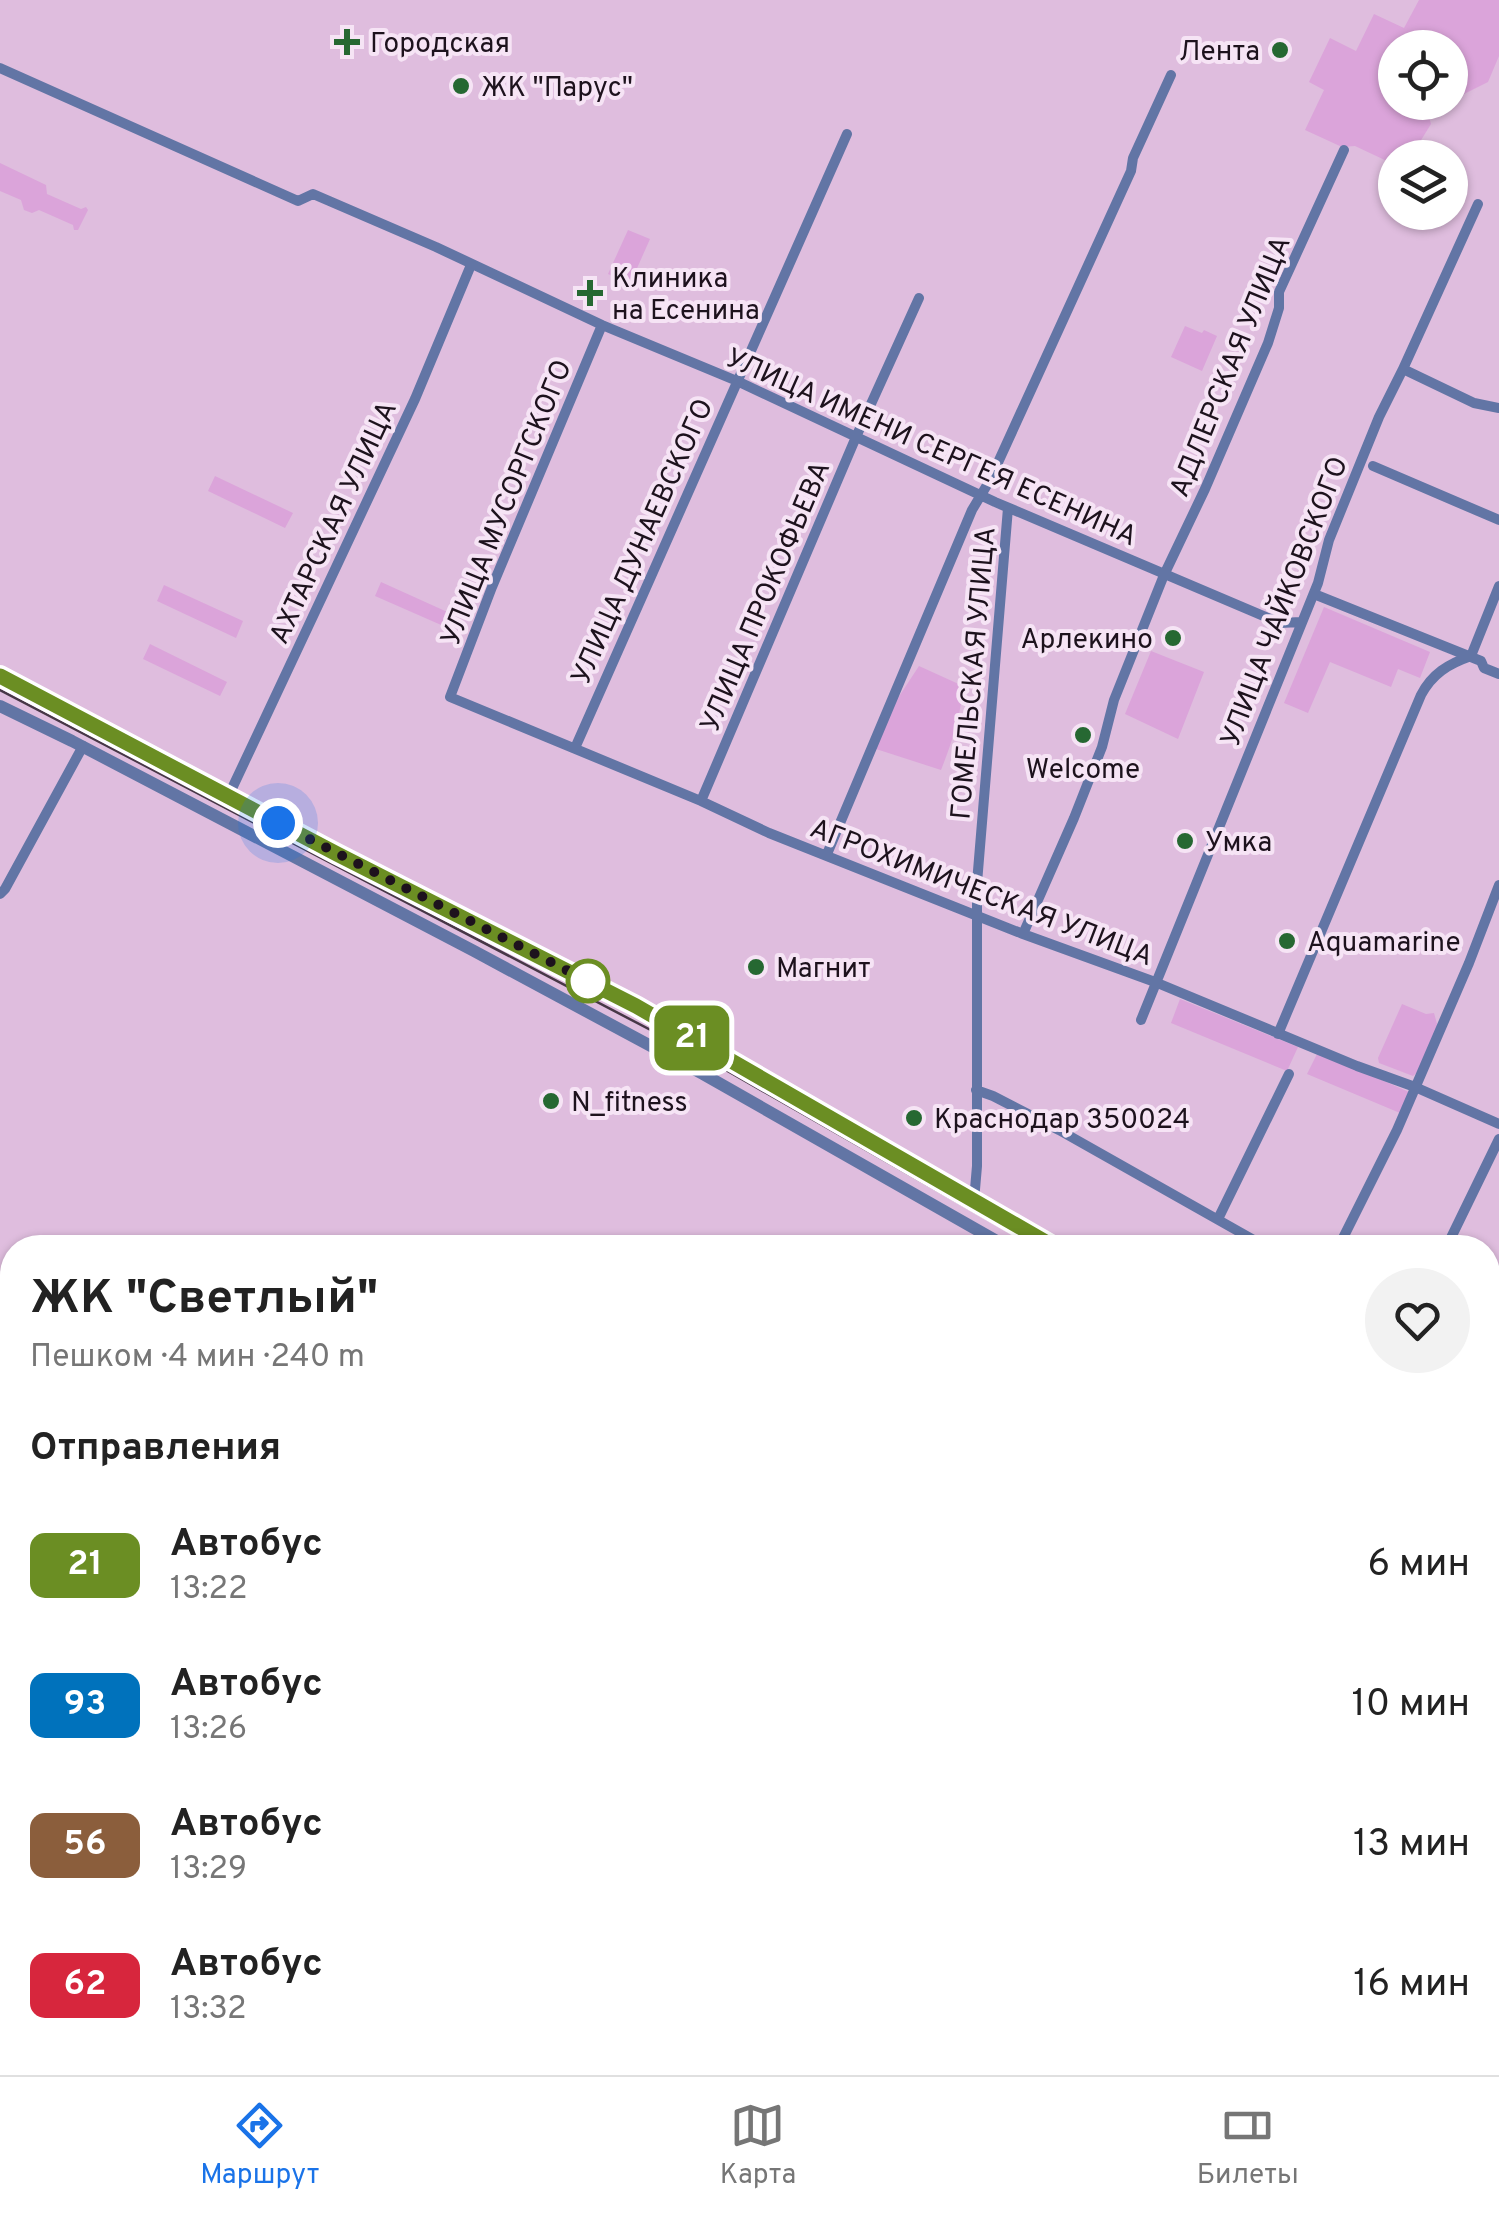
<!DOCTYPE html>
<html lang="ru">
<meta charset="utf-8">
<style>
:root{--surface:#fff;--page:#f2f2f2;--text:#222;--muted:#767676;--line:#e0e0e0;--accent:#1a73e8}
body{margin:0;font-family:Overpass,sans-serif;background:var(--page);color:var(--text);height:100vh;display:flex;flex-direction:column;font-size:38px;white-space:nowrap}
*{box-sizing:border-box;margin:0}
p{font-size:32px;color:var(--muted)}
.icon{flex:none;width:55px;height:55px;fill:none;stroke:currentColor;stroke-width:2;stroke-linecap:round;stroke-linejoin:round}
.map{position:relative;flex:1;overflow:hidden}
.side{position:absolute;left:0px;top:1235px;width:1500px;height:840px;display:flex;flex-direction:column;background:var(--surface);border-radius:40px 40px 0 0;box-shadow:0 2px 8px #0004}
.side>*{flex:none}
.badge{padding:0 20px;border-radius:15px;font-size:35px;line-height:65px}
.buttons{position:absolute;left:1378px;top:30px;display:grid;gap:20px}
.buttons a{display:grid;place-items:center;width:90px;height:90px;border-radius:50%;background:var(--surface);box-shadow:0 2px 8px #0004;font-size:50px}
.you{position:absolute;width:50px;height:50px;margin:-25px;border:8px solid #fff;border-radius:50%;background:#1a73e8;box-shadow:0 0 0 15px #1a73e833}
.map>.badge{position:absolute;translate:-50% -50%;box-shadow:0 0 0 5px #fff}
h2{padding:0 30px;font-size:38px;line-height:90px}
.round{display:grid;place-items:center;flex:none;width:105px;height:105px;border-radius:52px;background:var(--page)}
.headline{display:flex;align-items:center;justify-content:space-between;height:170px;padding:0 30px}
h1{font-size:48px;font-weight:700;line-height:75px}
ul{padding:0;list-style:none}
li{display:flex;align-items:center;gap:30px;height:140px;padding:0 30px}
li div{flex:1}
li b{display:block;font-size:38px}
li em{font-style:normal}
li .badge{min-width:110px;font-weight:700;text-align:center}
.tabs{display:flex;justify-content:space-around;align-items:center;height:140px;border-top:2px solid var(--line);background:var(--surface);font-size:28px;color:var(--muted)}
.tabs a{display:grid;justify-items:center;gap:5px}
.tabs .current{color:var(--accent)}
.map>svg:first-child{display:block}
</style>
<div class="map">
<svg width="1499" height="2075" viewBox="0 0 1499 2075">
<rect width="100%" height="100%" fill="#dfbdde"/>
<path fill="#dba4da" d="M 1419,0 L 1499,0 L 1499,56 L 1488,82 L 1450,101 L 1450,48 L 1395,48 L 1395,102 L 1447,103 L 1428,113 L 1431,124 L 1418,145 L 1407,151 L 1410,157 L 1394,159 L 1395,162 L 1393,159 L 1389,162 L 1355,146 L 1342,147 L 1305,130 L 1324,90 L 1309,82 L 1330,38 L 1356,51 L 1374,14 L 1404,28 Z
M 0,163 L 46,185 L 47,194 L 81,209 L 86,207 L 88,210 L 78,230 L 74,230 L 73,225 L 39,210 L 32,213 L 24,210 L 21,200 L 0,191 Z
M 628,230 L 650,239 L 630,284 L 608,274 Z
M 1185,326 L 1202,333 L 1204,330 L 1217,336 L 1202,371 L 1171,357 Z
M 215,476 L 293,513 L 285,528 L 208,491 Z
M 381,582 L 454,615 L 448,628 L 375,596 Z
M 164,585 L 243,621 L 236,638 L 157,601 Z
M 1324,607 L 1430,652 L 1420,678 L 1398,669 L 1391,687 L 1330,662 L 1308,713 L 1284,703 Z
M 150,644 L 227,682 L 220,696 L 143,659 Z
M 1151,651 L 1204,672 L 1178,739 L 1125,714 Z
M 919,666 L 963,686 C 961,716 952,742 941,770 L 876,749 L 896,701 Z
M 1180,999 L 1298,1047 L 1287,1071 L 1171,1023 Z
M 1402,1004 L 1426,1014 L 1434,1013 L 1439,1031 L 1421,1069 L 1413,1076 L 1379,1063 L 1378,1058 Z
M 1318,1052 L 1409,1092 L 1400,1113 L 1307,1074 Z"/>
<g fill="none" stroke-linecap="round" stroke-linejoin="round">
<path stroke="#6275a5" stroke-width="10" d="M 0,68 L 298,201 L 313,194 L 436,247 L 602,325 L 737,381 L 995,502 L 1280,623 L 1301,622
M 602,325 L 492,587 L 450,697 L 701,801 L 769,833 L 1023,934 L 1155,982 L 1357,1066 L 1415,1087 L 1499,1124
M 1403,369 L 1474,403 L 1499,408
M 1373,466 L 1499,520
M 1314,594 L 1481,661 L 1484,668 L 1499,674
M 575,748 L 847,134
M 228,797 L 415,399 L 471,265
M 701,801 L 856,437 L 919,298
M 827,854 L 972,510 L 990,480 L 1131,171 L 1133,158 L 1171,75
M 0,894 L 5,889 L 83,746
M 1023,934 L 1074,818 L 1102,747 L 1114,700 L 1164,575 L 1205,489 L 1268,343 L 1279,308 L 1279,292 L 1344,150
M 1141,1020 L 1318,583 L 1329,540 L 1379,417 L 1403,369 L 1478,204
M 1278,1034 L 1421,695 C 1432,674 1448,664 1471,656 L 1499,586
M 976,1090 L 993,1096 L 1059,1130 L 1268,1248
M 974,1201 L 977,1166 L 977,883 L 1008,508
M 1218,1219 L 1289,1074
M 1338,1248 L 1397,1130 L 1469,963 L 1499,885
M 1446,1248 L 1499,1139
M 0,1323 L 12,1330
M 1488,1480 L 1499,1457
M 1317,2062 L 1339,2075"/>
<path stroke="#6275a5" stroke-width="12" d="M 0,676 L 337,853 L 636,1007 L 781,1087 L 1056,1248
M 0,706 L 72,741 L 474,951 L 703,1074 L 1009,1248
M 1488,1486 L 1499,1492
M 1488,1513 L 1499,1519"/>
<path stroke="#473747" stroke-width="2.5" d="M 0,690 L 710,1061 L 1038,1248
M 1488,1501 L 1499,1507"/>
</g>
<g fill="none" stroke-linecap="round" stroke-linejoin="round">
<g stroke="#fff" stroke-width="22">
<path id="line" d="M 0,676 L 337,854 L 636,1006 L 1056,1248"/>
</g>
<use href="#line" stroke="#6b8e23" stroke-width="15"/>
<path stroke="#1d121d" stroke-width="10" stroke-dasharray="0 18" d="M 278,823 L 588,981"/>
</g>
<g fill="#266832" stroke="#f6e4f5" stroke-width="4">
<path d="M342 27h10v10h10v10h-10v10h-10v-10h-10v-10h10z"/>
<circle cx="1280" cy="50" r="10"/>
<circle cx="461" cy="86" r="10"/>
<path d="M585 278h10v10h10v10h-10v10h-10v-10h-10v-10h10z"/>
<circle cx="1173" cy="638" r="10"/>
<circle cx="1083" cy="735" r="10"/>
<circle cx="1185" cy="841" r="10"/>
<circle cx="1287" cy="941" r="10"/>
<circle cx="756" cy="967" r="10"/>
<circle cx="551" cy="1101" r="10"/>
<circle cx="914" cy="1118" r="10"/>
</g>
<circle fill="#fff" stroke="#6b8e23" stroke-width="5" cx="588" cy="981" r="20"/>
<g text-anchor="middle" stroke-width="8" stroke-linejoin="round" paint-order="stroke">
<g font-size="28" fill="#1d121d" stroke="#f6e4f5" text-anchor="start">
<text x="370" y="52">Городская</text>
<text x="1260" y="60" text-anchor="end">Лента</text>
<text x="481" y="96">ЖК "Парус"</text>
<text x="612" y="287">Клиника<tspan x="612" dy="32">на Есенина</tspan></text>
<text x="1153" y="648" text-anchor="end">Арлекино</text>
<text x="1083" y="778" text-anchor="middle">Welcome</text>
<text x="1205" y="851">Умка</text>
<text x="1307" y="951">Aquamarine</text>
<text x="776" y="977">Магнит</text>
<text x="571" y="1111">N_fitness</text>
<text x="934" y="1128">Краснодар 350024</text>
</g>
<g font-size="28" fill="#1d121d" stroke="#f6e4f5">
<text transform="translate(1229 366) rotate(-68)" y="10">АДЛЕРСКАЯ УЛИЦА</text>
<text transform="translate(932 446) rotate(24)" y="10">УЛИЦА ИМЕНИ СЕРГЕЯ ЕСЕНИНА</text>
<text transform="translate(505 502) rotate(-68)" y="10">УЛИЦА МУСОРГСКОГО</text>
<text transform="translate(332 522) rotate(-65)" y="10">АХТАРСКАЯ УЛИЦА</text>
<text transform="translate(641 541) rotate(-66)" y="10">УЛИЦА ДУНАЕВСКОГО</text>
<text transform="translate(764 596) rotate(-67)" y="10">УЛИЦА ПРОКОФЬЕВА</text>
<text transform="translate(1283 601) rotate(-69)" y="10">УЛИЦА ЧАЙКОВСКОГО</text>
<text transform="translate(972 673) rotate(-85)" y="10">ГОМЕЛЬСКАЯ УЛИЦА</text>
<text transform="translate(982 891) rotate(21)" y="10">АГРОХИМИЧЕСКАЯ УЛИЦА</text>
</g>
</g>
</svg>
<div class="buttons">
<a><svg class="icon" aria-label="locate" viewBox="0 0 24 24"><circle cx="12" cy="12" r="6"/><path d="M12 2v4M12 18v4M2 12h4M18 12h4"/></svg></a>
<a><svg class="icon" aria-label="layers" viewBox="0 0 24 24"><path d="M12 4l9 5-9 5-9-5zM3 14l9 5 9-5"/></svg></a>
</div>
<div class="you" style="left:278px;top:823px"></div>
<b class="badge" style="left:692px;top:1038px;background:#6b8e23;color:#fff">21</b>
<section class="side">
<div class="headline"><div><h1>ЖК &quot;Светлый&quot;</h1><p>Пешком · 4 мин · 240 m</p></div><a class="round"><svg class="icon" aria-label="heart" viewBox="0 0 24 24"><path d="M12 20l-8-8c-3-5 5-10 8-4 3-6 11-1 8 4z"/></svg></a></div>
<h2>Отправления</h2>
<ul>
<li><span class="badge" style="background:#6b8e23;color:#fff">21</span><div><b>Автобус</b><p>13:22</p></div><em>6 мин</em></li>
<li><span class="badge" style="background:#0072bc;color:#fff">93</span><div><b>Автобус</b><p>13:26</p></div><em>10 мин</em></li>
<li><span class="badge" style="background:#8b5e3c;color:#fff">56</span><div><b>Автобус</b><p>13:29</p></div><em>13 мин</em></li>
<li><span class="badge" style="background:#d7263d;color:#fff">62</span><div><b>Автобус</b><p>13:32</p></div><em>16 мин</em></li>
</ul>
</section>
</div>
<nav class="tabs">
<a class="current"><svg class="icon" aria-label="directions" viewBox="0 0 24 24"><path d="M12 3l9 9-9 9-9-9zM9 14v-3h6M13 9l2 2-2 2"/></svg>Маршрут</a>
<a><svg class="icon" aria-label="map" viewBox="0 0 24 24"><path d="M3 6l6-2 6 2 6-2v14l-6 2-6-2-6 2zM9 4v14M15 6v14"/></svg>Карта</a>
<a><svg class="icon" aria-label="tickets" viewBox="0 0 24 24"><path d="M3 7h18v10H3zM15 7v10"/></svg>Билеты</a>
</nav>
